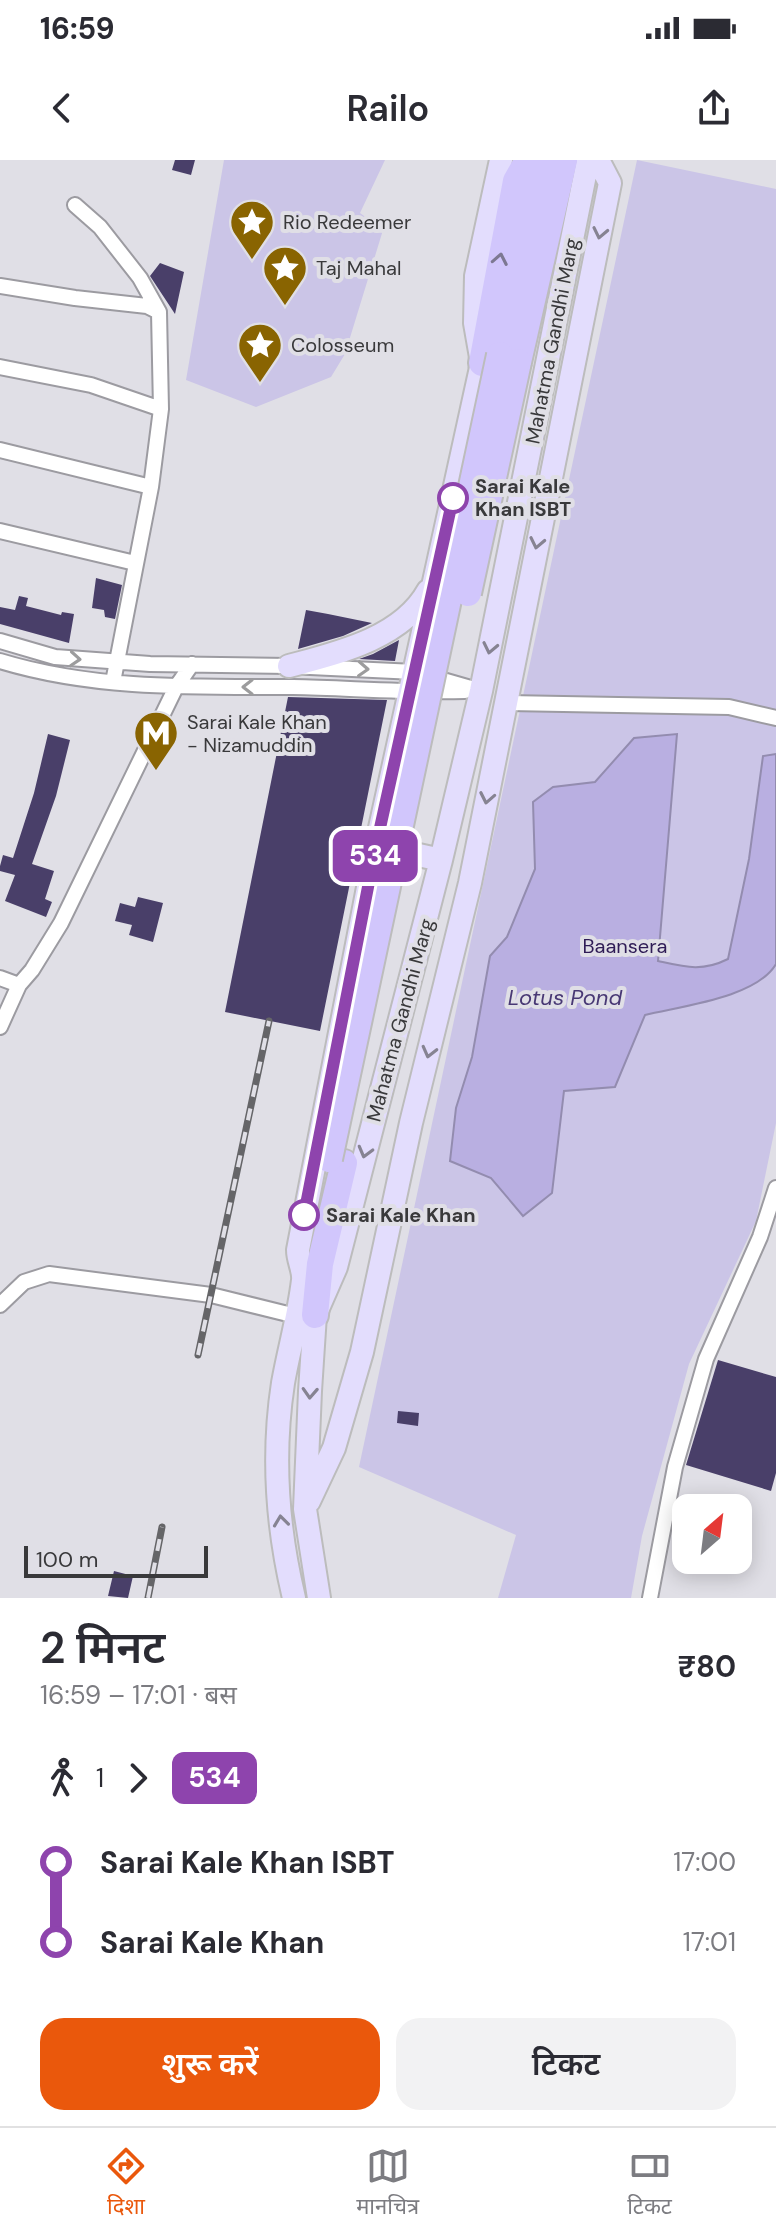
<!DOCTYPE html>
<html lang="hi">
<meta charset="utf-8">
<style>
:root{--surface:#fff;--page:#f2f2f3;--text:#2b2b33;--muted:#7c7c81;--line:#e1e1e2;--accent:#ea580c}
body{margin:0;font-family:"DM Sans","Noto Sans Devanagari",sans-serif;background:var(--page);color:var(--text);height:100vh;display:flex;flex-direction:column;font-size:30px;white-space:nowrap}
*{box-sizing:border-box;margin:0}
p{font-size:26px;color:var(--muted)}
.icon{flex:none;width:44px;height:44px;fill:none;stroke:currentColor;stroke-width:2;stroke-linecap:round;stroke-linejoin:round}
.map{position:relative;height:1438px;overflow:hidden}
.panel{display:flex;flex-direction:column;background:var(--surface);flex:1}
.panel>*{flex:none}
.badge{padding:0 16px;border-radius:12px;font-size:28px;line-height:52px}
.needle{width:52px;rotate:28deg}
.tools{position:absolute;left:672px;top:1334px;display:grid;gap:16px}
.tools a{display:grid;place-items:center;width:80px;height:80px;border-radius:16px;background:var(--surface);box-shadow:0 4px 20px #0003;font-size:40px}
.scale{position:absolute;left:24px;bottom:20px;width:184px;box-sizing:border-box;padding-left:8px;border:4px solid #39393b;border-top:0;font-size:22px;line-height:28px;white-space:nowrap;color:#39393b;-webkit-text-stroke:6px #e0dfe6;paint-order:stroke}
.map>.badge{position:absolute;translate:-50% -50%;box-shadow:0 0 0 4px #fff}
.legs{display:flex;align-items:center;gap:12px;height:88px;padding:0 40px;font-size:26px}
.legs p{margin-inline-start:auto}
.head{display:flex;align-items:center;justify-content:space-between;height:136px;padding:0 40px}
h1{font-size:44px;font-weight:600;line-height:60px}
.action{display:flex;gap:16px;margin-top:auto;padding:16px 40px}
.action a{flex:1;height:92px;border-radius:24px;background:var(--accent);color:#fff;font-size:32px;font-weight:600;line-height:92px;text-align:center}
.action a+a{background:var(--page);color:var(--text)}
ul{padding:0 40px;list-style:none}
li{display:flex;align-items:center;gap:28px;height:80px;font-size:30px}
li i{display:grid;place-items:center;width:12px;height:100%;margin:0 10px;background:currentColor}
li i::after{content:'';width:20px;height:20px;margin:-10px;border:6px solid;border-radius:50%;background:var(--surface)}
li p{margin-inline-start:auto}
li:first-child i{background:linear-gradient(#0000 50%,currentColor 0)}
li:last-child i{background:linear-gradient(currentColor 50%,#0000 0)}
.status{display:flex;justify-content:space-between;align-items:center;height:56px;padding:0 40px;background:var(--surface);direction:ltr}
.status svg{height:22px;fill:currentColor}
header{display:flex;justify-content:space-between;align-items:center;height:104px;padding:0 40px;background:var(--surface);font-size:36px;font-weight:600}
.tabs{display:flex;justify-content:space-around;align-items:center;height:112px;border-top:2px solid var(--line);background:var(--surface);font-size:22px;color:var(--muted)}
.tabs a{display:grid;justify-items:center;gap:4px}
.tabs .current{color:var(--accent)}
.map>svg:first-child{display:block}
</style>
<div class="status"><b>16:59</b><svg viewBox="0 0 49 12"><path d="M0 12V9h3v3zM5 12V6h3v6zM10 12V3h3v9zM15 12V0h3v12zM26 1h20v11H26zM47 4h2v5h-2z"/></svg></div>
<header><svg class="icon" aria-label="back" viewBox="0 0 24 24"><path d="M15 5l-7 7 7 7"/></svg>Railo<svg class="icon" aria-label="share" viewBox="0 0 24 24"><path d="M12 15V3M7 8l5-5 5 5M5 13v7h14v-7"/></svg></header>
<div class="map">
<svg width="776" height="1438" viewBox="0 0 776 1438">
<rect width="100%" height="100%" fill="#e0dfe6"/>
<path fill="#cbc5e7" d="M 224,0 L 385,0 L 360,53 L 383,70 L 345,194 L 331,217 L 256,247 L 186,220 Z
M 637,0 L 776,29 L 776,963 L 756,1061 L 689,1204 L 642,1376 L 631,1438 L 498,1438 L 516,1375 L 359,1307 Z"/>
<path fill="#b9afe1" stroke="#938caf" stroke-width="2" d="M 677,574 L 658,801 C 685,807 702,812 728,799 L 749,699 L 763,596 L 776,594 L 776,804 C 756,838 681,846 645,855 L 615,927 L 564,931 L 552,1033 L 523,1056 L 491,1018 L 450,1001 L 456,948 L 472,897 L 490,796 L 507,777 L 535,709 L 533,642 L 553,627 L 595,622 L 634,578 Z"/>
<path fill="#493f69" d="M 175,0 L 195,0 L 191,15 L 172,10 Z
M 160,103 L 184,112 L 175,154 L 150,116 Z
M 96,418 L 122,425 L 115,459 L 105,457 L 104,450 L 92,448 Z
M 19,436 L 28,438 L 26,446 L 61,455 L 62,452 L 74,454 L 69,483 L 0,464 L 0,447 L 15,450 Z
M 306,450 L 328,454 L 372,463 L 343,476 L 298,489 Z
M 399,480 L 395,501 L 359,499 L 373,494 Z
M 288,537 L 387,540 L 320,871 L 225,852 Z
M 48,574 L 70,580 L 56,636 L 32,704 L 54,711 L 45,739 L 52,742 L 46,757 L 5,741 L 15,715 L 0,711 L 0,706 L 3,695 L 13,698 L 34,633 Z
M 138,737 L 163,743 L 153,782 L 129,775 L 132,765 L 115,761 L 120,743 L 135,747 Z
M 718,1200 L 776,1217 L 776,1313 L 771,1331 L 686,1305 Z
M 398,1251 L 419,1253 L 418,1266 L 397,1263 Z
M 114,1411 L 133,1416 L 128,1438 L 108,1436 Z"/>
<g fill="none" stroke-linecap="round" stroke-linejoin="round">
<g stroke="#9c9ba1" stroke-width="18">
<path id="street" d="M 75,45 L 100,67 L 140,118 L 159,152 L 161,249 L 151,327 L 113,522
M 0,126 L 75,138 L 147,146 L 159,152
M 0,207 L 91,225 L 161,249
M 0,290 L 151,327
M 0,371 L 135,403
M 0,481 L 55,497 L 150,504 L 289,506 L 415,512 L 481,531
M 0,501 C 95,530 195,527 293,527 C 350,528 407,533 465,531
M 505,543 L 729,547 L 776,558
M 0,818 L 19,825
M 0,867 L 19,825 L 32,810 L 61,763 L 176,527 L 192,504
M 0,1145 L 24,1122 L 49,1114 L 211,1135 L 296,1156
M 650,1438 L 675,1307 L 706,1199 L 760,1077 L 776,1028"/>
</g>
<g stroke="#bcbcbc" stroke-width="26">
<path id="primary" d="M 289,506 C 338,493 402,478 428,431
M 378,686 L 441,700
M 309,1341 L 334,1288 L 362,1192 L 411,963 L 470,723 L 610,23 L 598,0
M 294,1438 C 277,1367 272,1295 283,1223 C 289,1189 299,1155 303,1120 C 304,1110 298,1101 298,1090 L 376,686 L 482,203 L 475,163 L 476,116 L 501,0
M 319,1438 L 305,1349 L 310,1231 L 315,1155 L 336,1107 L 441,700 L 481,531 L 588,0"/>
</g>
<g stroke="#bcbcbc" stroke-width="30">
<path id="highway" d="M 501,193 L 539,0
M 518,202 L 564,0
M 482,203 L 516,21 L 528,0
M 315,1155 L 320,1104 L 344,1003"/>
</g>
<use href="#street" stroke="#fff" stroke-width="14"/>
<use href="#primary" stroke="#e3ddfd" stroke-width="22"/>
<use href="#highway" stroke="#d1c6fc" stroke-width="26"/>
<g stroke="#656568" stroke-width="7">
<path id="rail" d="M 198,1195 L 269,861
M 148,1438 L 162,1367"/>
</g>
<use href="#rail" stroke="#e0dfe6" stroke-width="4" stroke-dasharray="12" stroke-linecap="butt"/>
<g stroke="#bcbcbc" stroke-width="30" stroke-linecap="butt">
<path id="highway-bridge" d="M 468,433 L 518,202
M 329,999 L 500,195"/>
</g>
<use href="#highway-bridge" stroke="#d1c6fc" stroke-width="26"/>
</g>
<defs><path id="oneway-chevron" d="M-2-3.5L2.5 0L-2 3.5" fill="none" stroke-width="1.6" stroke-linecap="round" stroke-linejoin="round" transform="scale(2)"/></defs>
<g stroke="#868392">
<use href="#oneway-chevron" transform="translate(600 73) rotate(102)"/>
<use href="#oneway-chevron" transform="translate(537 383) rotate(102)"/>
<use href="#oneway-chevron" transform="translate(490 488) rotate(102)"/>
<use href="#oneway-chevron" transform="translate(487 638) rotate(101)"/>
<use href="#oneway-chevron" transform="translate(429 892) rotate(104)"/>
<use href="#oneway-chevron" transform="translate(365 992) rotate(105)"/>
<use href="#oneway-chevron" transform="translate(310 1233) rotate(93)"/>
<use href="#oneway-chevron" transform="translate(281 1361) rotate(-97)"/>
</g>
<use stroke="#7d7892" href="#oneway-chevron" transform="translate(500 99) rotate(-79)"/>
<g stroke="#9c9c9d">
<use href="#oneway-chevron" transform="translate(75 499) rotate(4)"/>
<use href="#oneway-chevron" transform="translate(363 509) rotate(3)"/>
<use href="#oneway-chevron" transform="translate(248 527) rotate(-180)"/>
</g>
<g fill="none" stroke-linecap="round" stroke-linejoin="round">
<g stroke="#fff" stroke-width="18">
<path id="line-1" d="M 304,1055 L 376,686 L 453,338"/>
</g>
<use href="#line-1" stroke="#8e44ad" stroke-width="12"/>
</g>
<defs>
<g id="sight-pin" transform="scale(2.3)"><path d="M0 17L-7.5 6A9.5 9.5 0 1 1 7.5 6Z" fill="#896401" stroke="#e0dfe6"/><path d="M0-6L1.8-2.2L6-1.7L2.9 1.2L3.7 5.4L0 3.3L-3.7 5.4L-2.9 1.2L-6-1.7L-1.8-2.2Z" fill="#fff"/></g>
<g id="metro-pin" transform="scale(2.3)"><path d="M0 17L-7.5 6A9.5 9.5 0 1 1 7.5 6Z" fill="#896401" stroke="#e0dfe6"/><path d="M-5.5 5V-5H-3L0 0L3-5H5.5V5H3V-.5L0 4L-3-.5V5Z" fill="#fff"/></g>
</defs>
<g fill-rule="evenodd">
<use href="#sight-pin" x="252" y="62"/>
<use href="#sight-pin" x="285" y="108"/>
<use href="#sight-pin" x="260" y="185"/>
<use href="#metro-pin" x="156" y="573"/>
</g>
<g fill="#fff" stroke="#8e44ad" stroke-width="4">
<circle cx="453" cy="338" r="14"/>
<circle cx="304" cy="1055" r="14"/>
</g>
<g text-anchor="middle" stroke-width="8" stroke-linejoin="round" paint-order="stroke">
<g font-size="20" fill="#39393b" stroke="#e0dfe6" text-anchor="start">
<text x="283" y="69">Rio Redeemer</text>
<text x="316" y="115">Taj Mahal</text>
<text x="291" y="192">Colosseum</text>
<text x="187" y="569">Sarai Kale Khan<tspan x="187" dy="23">- Nizamuddin</tspan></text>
</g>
<g font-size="20" fill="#39393b" stroke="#e0dfe6">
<text transform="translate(552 181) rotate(-79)" y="7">Mahatma Gandhi Marg</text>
<text transform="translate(400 860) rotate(-75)" y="7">Mahatma Gandhi Marg</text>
</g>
<g font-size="20" font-weight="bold" fill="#39393b" stroke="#e0dfe6" text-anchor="start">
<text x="475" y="333">Sarai Kale<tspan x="475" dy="23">Khan ISBT</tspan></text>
<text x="326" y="1062">Sarai Kale Khan</text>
</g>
<g font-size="20" fill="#2f1c56" stroke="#e0dfe6">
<text x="625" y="793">Baansera</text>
</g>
<g font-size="22" font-style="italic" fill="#483874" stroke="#e0dfe6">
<text x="565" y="845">Lotus Pond</text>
</g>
</g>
</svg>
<div class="tools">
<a><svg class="needle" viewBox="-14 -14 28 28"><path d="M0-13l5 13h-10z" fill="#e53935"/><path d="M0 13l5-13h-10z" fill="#7c7c81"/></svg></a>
</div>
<div class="scale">100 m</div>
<b class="badge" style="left:375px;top:696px;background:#8e44ad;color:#fff">534</b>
</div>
<section class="panel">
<div class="head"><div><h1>2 मिनट</h1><p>16:59 – 17:01 · बस</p></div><b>₹80</b></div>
<div class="legs"><svg class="icon" aria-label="walk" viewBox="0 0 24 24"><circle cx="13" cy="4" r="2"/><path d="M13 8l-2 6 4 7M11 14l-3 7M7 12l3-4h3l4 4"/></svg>1<svg class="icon" aria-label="forward" viewBox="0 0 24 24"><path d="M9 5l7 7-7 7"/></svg><b class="badge" style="background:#8e44ad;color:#fff">534</b></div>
<ul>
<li><i style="color:#8e44ad"></i><b>Sarai Kale Khan ISBT</b><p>17:00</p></li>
<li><i style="color:#8e44ad"></i><b>Sarai Kale Khan</b><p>17:01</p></li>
</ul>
<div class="action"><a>शुरू करें</a><a>टिकट</a></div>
</section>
<nav class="tabs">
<a class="current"><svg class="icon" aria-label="directions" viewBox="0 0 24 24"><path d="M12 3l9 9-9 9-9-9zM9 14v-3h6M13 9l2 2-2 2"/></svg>दिशा</a>
<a><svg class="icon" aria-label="map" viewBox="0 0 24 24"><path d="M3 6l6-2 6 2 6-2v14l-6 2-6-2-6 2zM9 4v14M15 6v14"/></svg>मानचित्र</a>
<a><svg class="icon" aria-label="tickets" viewBox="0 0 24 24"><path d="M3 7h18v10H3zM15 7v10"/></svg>टिकट</a>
</nav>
